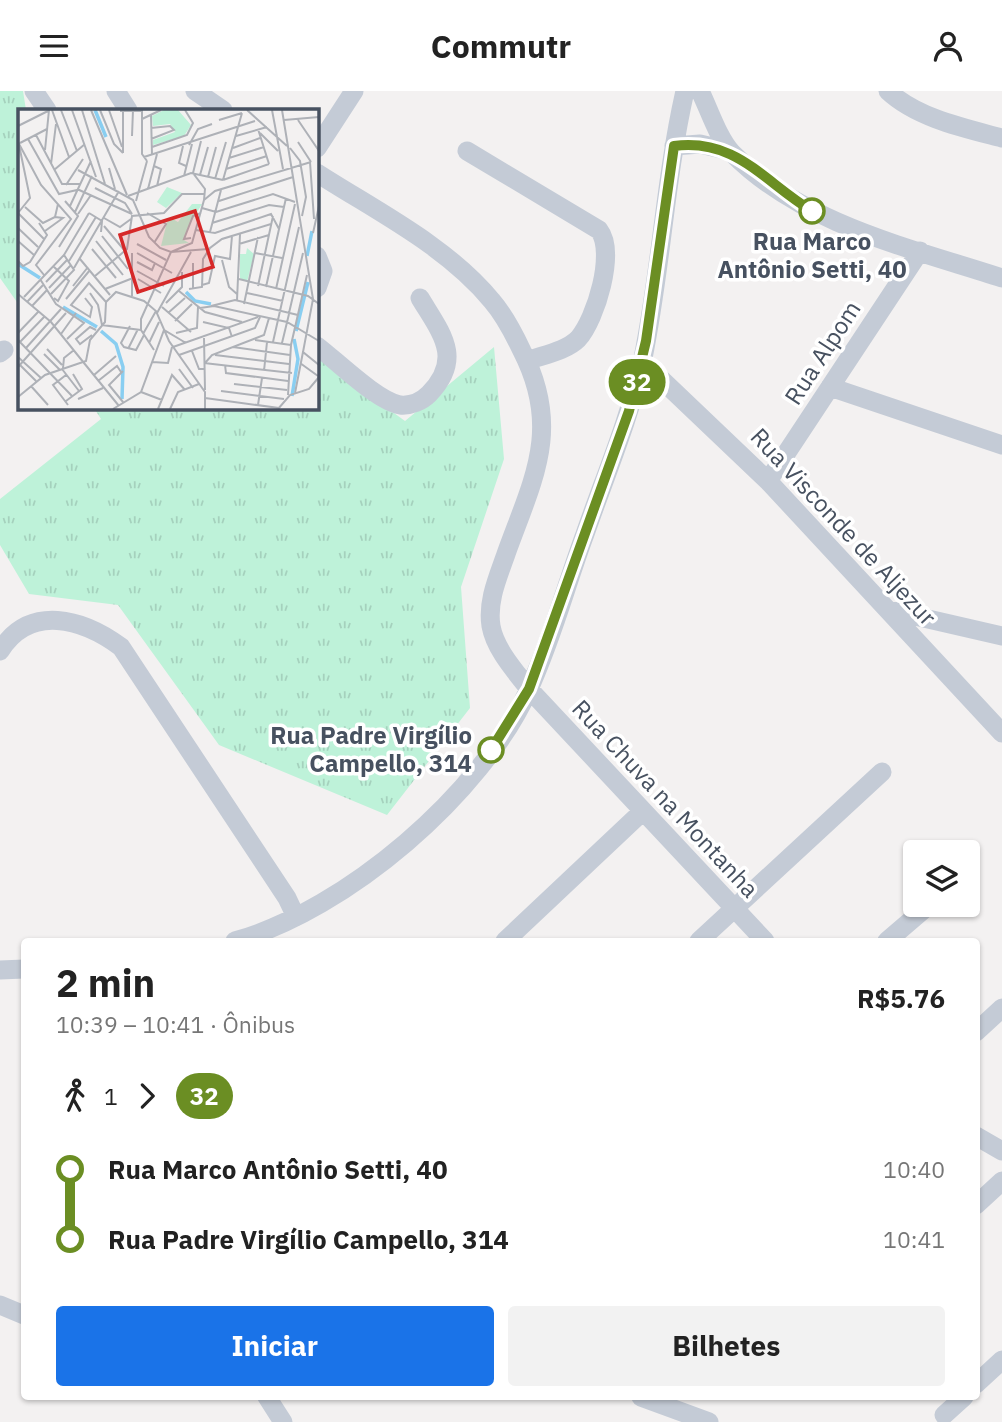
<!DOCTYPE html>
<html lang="pt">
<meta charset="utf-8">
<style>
:root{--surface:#fff;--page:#f2f2f2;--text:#222;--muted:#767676;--accent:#1a73e8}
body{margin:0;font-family:"IBM Plex Sans",sans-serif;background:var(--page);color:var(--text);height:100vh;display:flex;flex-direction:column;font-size:26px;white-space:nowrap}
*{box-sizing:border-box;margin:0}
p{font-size:23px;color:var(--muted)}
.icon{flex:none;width:38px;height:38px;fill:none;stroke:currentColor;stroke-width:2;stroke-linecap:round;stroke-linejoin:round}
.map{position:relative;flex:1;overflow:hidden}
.drawer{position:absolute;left:21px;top:847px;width:959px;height:462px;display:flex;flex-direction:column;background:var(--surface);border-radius:7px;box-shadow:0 2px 5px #0004}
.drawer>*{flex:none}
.badge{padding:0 14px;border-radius:23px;font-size:24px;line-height:46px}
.controls{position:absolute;left:903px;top:749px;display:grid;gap:14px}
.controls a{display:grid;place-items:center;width:77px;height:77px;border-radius:7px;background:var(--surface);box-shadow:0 2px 5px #0004;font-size:35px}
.map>.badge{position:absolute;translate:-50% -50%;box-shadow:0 0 0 4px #fff}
.legs{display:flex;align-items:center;gap:10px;height:77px;padding:0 35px;font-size:23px}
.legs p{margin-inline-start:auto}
.summary{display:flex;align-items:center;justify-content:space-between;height:119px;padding:0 35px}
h1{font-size:38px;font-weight:800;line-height:52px}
.action{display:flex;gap:14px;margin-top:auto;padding:14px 35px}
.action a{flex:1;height:80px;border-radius:7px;background:var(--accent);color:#fff;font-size:28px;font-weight:800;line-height:80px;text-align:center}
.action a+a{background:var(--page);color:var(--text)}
ul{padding:0 35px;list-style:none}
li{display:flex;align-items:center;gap:24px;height:70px;font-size:26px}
li i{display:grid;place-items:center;width:10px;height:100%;margin:0 9px;background:currentColor}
li i::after{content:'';width:18px;height:18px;margin:-9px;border:5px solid;border-radius:50%;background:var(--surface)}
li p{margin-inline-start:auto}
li:first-child i{background:linear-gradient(#0000 50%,currentColor 0)}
li:last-child i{background:linear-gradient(currentColor 50%,#0000 0)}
header{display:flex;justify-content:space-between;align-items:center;height:91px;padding:0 35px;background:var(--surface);font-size:32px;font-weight:800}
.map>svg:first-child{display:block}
</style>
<header><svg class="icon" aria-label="menu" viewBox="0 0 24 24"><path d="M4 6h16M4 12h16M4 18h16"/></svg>Commutr<svg class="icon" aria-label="person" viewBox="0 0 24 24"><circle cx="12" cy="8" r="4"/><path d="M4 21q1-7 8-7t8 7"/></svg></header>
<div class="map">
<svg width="1002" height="1331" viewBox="0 0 1002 1331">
<defs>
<pattern id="grass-tufts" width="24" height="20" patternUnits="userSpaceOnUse" patternTransform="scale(1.75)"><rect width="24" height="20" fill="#bef2d9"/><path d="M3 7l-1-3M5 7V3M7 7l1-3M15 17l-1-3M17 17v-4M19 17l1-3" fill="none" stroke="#a5d1bd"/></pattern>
</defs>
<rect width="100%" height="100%" fill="#f3f1f1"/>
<path fill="url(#grass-tufts)" d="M 0,0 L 23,0 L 26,19 L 19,19 L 19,214 L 0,187 Z
M 494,256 L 504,368 L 461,496 L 470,617 L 387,724 L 219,654 L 118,514 L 29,503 L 0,454 L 0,408 L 101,328 L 94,317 L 317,317 L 317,266 L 405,330 Z"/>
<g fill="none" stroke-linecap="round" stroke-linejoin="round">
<path stroke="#c4cbd6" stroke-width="19" d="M 34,0 L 47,19
M 116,0 L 128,19
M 195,0 L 223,19
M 700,0 C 709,18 718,47 732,62 C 802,133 910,157 1002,187
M 888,0 C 917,27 964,37 1002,47
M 674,55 L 700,53 L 730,60
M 317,57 L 354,0
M 467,60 L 599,139 C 616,161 596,228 578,248 C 566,260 543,264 527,270
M 317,82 C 376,120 447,155 492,210 C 505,225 514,243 522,260 C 562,338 533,388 506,463 C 498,486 487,510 491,535 C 495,558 515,580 529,598 L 765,850
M 317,165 L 323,180 L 317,197
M 317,255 C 337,270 377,310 400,314 C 411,315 422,310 429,303 C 464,267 441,242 420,207
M 0,262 L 4,259
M 642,270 L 768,390 L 1002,642
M 830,296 L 1002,354
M 768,390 L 920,160
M 889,519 L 1002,545
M 0,560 C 30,512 83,528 121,556 L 287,807 L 296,826
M 968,781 L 968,780
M 235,850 C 346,819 482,703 529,598 C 552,548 566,494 585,443 C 605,385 630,327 643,267 C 661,179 665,88 685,0
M 505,850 L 643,720
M 699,850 L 882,681
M 887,850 L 929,814
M 0,879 L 24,878
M 976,941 L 1002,917
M 976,1045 L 1002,1060
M 976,1114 L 1002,1090
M 0,1214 L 24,1224
M 976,1293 L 1002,1269
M 267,1306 L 283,1331
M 641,1306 L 709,1331
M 944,1324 L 964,1306"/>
</g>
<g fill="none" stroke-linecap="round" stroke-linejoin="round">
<g stroke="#fff" stroke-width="16">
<path id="line-1" d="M 491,659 L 529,598 L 629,320 L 646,250 L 674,55 C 736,47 763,90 812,120"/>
</g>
<use href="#line-1" stroke="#6b8e23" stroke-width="10"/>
</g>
<g fill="#fff" stroke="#6b8e23" stroke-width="3.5">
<circle cx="812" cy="120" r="12"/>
<circle cx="491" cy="659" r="12"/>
</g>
<g text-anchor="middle" stroke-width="7" stroke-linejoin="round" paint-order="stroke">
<g font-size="24" font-weight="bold" fill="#475160" stroke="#fff">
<text x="812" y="159">Rua Marco<tspan x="812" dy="28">Antônio Setti, 40</tspan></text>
<text x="472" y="653" text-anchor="end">Rua Padre Virgílio<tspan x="472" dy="28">Campello, 314</tspan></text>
</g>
<g font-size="24" fill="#475160" stroke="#fff">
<text transform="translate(823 262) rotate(-57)" y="8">Rua Alpom</text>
<text transform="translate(843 436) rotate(47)" y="8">Rua Visconde de Aljezur</text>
<text transform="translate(665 708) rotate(47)" y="8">Rua Chuva na Montanha</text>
</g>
</g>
<g transform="translate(18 18)">
<rect width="301" height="301" fill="#f3f1f1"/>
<path d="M 174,95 L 184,95 L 170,118 L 166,131 L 171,134 L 143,137 L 149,113 L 153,109 L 160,113 Z" fill="#bef2d9"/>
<path d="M 149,78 L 164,84 L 148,99 L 139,93 ZM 229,139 L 236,145 L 229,173 L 222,169 L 222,145 L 228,145 Z" fill="#bef2d9"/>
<path d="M 146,1 L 160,1 L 173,16 L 166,27 L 135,36 L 135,31 L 157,23 L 152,15 L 135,17 L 134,7 Z" fill="#bef2d9"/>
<path fill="none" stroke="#89cef1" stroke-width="3.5" d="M 77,1 L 88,28M 289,147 L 294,122M 0,155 L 22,169M 168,183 L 177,192 L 193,195M 45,198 L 79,218M 83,222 L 98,235 L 105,258 L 104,290M 278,222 L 290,173M 274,287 L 280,250 L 276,230"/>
<path fill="none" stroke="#aeb1b7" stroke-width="2" d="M 34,1 L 51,48M 43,1 L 59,42M 54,1 L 78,68M 64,1 L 87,75M 73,1 L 109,86M 82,1 L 96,35 L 105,44M 91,1 L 104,38M 124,1 L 124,45 L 129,52M 229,1 L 269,37M 254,1 L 265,60M 264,1 L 295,190 L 285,243 L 301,256M 102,2 L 124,2M 133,6 L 134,46M 124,10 L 143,1M 201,11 L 224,4M 266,11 L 301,8M 280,11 L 301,42M 0,17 L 30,2M 240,20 L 251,55M 242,24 L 260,42M 18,26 L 44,75 L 62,75M 114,27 L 115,1M 218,27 L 249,18M 10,30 L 41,85 L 59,81M 133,30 L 156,21 L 152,17 L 133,19M 0,33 L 23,76 L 53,110 L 18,156 L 26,166M 280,33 L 293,53M 2,34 L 29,20M 171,36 L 180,20 L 194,15M 165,37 L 161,54 L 168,57M 134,38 L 169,26 L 175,14 L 167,1M 215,39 L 242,29M 272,39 L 282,52 L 288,88 L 284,107M 27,41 L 31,1M 105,44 L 105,1M 126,48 L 237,12M 211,49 L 246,38M 292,53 L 296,110M 33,55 L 38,15M 136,57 L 143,60 L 139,77M 91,59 L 97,80M 208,60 L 249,47M 36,61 L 67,35M 60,61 L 115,91 L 131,128 L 142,139 L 153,143 L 190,140M 182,66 L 190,38M 166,67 L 174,35M 190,68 L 198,38M 197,70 L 208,33M 205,71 L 224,4M 205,71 L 251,55M 48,76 L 65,50M 77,79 L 107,94 L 114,105M 59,80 L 114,105M 130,80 L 139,45M 110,87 L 173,64 L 205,71M 186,91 L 197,82 L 293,53M 118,92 L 129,52M 201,92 L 275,68M 52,97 L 73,52M 7,98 L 25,114 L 37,108 L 40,95M 184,99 L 198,103 L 255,85 L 277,93M 57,103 L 74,67M 0,104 L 12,89 L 1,36M 0,104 L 26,130M 71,104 L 84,112 L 83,123M 129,104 L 148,115 L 136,134M 60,105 L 73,86M 86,109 L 102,118 L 113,110M 194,114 L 251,96 L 266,98M 86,117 L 107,142M 0,119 L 20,138M 178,121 L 197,124 L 253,105 L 261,120M 27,122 L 45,109 L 37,108M 192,123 L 203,81M 295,124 L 301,97M 84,127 L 110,160M 173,129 L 166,130 L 175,107 L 183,104M 0,132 L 16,146M 78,132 L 105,166M 119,135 L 148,151M 221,135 L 251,126M 41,138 L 60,107 L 47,92M 74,140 L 98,169M 153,143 L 174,134 L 186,91 L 187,80 L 175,64 L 183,32M 114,144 L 114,187M 119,144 L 154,164M 237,144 L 264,149M 62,150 L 92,186M 204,151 L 211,178 L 219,185M 0,152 L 5,157 L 12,153 L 29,126 L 21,114M 51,152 L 78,108M 119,153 L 134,161 L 137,154M 35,157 L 51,172 L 40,192 L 36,189M 56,159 L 101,82M 119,162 L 146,177M 77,167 L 109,140 L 114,107 L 146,104 L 164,85 L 187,85M 22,170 L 38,195 L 66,214 L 49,230M 120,170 L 143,184M 221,170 L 290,187 L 301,195M 28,173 L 49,151M 184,176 L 191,174 L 197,147 L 212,150 L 214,127M 55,177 L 70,158M 240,177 L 255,107M 248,178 L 268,89M 31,179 L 53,156M 87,180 L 115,169M 171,180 L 184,178 L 185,150 L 192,139 L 204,130 L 253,115M 175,180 L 175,154M 258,180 L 277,95M 161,182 L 187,203 L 224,213M 72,184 L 80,196 L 84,216 L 123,221M 229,184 L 265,192M 0,185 L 33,213 L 66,254M 33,185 L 56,161 L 46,146M 6,188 L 46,146 L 71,104M 67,189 L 74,198 L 72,208 L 53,196 L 71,174 L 88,193M 48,190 L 72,161M 219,191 L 222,125M 9,193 L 26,175M 148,194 L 164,178 L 164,163M 226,195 L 240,128M 14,197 L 29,181M 193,197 L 217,191 L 280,206M 144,198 L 173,223M 182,199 L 196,197 L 269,213 L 301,232M 139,204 L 173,143M 150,204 L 167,189M 271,204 L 285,144M 157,212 L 174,195M 185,213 L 211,219 L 214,228M 112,217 L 103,234 L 106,238 L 118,241 L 126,226M 0,224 L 21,202M 158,224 L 179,219 L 180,198M 43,225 L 58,204M 125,225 L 138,202M 74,226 L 62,235 L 58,230 L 72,218 L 78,221M 186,229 L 187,281M 0,231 L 54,287M 237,231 L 273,236M 2,233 L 27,207M 255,233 L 281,118M 131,234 L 141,213M 264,234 L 271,205M 155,238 L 240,208M 215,238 L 272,246M 8,239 L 43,200M 29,240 L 44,256M 110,240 L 120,220M 136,241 L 123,221 L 123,210 L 153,143M 174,242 L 181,260 L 186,260M 26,245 L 42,261M 161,246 L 237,219 L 242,208M 197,246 L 271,255M 0,248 L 23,269M 134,253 L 150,254 L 154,238M 66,254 L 101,297M 186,254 L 274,264M 187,254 L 194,246 L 246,226 L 251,209M 282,254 L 300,267M 2,256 L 18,272M 207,256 L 208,264 L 270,272M 0,258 L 48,204M 45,259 L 46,249 L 56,241M 44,260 L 61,282M 161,260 L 175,279M 105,262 L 91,276 L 105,293M 246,262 L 249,233M 48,266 L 35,276 L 50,296M 76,266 L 98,247M 80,272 L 99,257 L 103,263M 216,275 L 269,281M 13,277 L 30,296M 203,282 L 266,290M 123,283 L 144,291M 277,284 L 285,243M 270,286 L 273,236 L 289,166M 0,288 L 27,266 L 68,252 L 72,231 L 87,213 L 88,193 L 98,183 L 126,192 L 138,202 L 151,232 L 187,283 L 187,300M 187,289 L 261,299M 60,290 L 85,279M 48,292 L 64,280 L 55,265M 240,296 L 244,269M 95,300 L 123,283 L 146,221 L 168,234M 140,300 L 154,266 L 167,281M 152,300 L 160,283 L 181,275M 260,300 L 272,286 L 291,280 L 301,268"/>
<path fill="#d62828" fill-opacity="0.15" stroke="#d62828" stroke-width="3.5" d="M 177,102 L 195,158 L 120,183 L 102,126 Z"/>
<rect width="301" height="301" fill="none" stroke="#475160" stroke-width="3.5"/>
</g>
</svg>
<div class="controls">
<a><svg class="icon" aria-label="layers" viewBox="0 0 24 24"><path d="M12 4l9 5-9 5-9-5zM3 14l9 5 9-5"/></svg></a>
</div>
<b class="badge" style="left:637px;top:291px;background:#6b8e23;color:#fff">32</b>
<section class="drawer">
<div class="summary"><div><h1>2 min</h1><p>10:39 – 10:41 · Ônibus</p></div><b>R$5.76</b></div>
<div class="legs"><svg class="icon" aria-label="walk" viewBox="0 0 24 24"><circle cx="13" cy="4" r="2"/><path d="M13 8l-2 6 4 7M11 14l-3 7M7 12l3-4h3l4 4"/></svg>1<svg class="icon" aria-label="forward" viewBox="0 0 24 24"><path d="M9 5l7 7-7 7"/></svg><b class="badge" style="background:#6b8e23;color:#fff">32</b></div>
<ul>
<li><i style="color:#6b8e23"></i><b>Rua Marco Antônio Setti, 40</b><p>10:40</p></li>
<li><i style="color:#6b8e23"></i><b>Rua Padre Virgílio Campello, 314</b><p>10:41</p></li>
</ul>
<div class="action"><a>Iniciar</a><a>Bilhetes</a></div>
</section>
</div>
